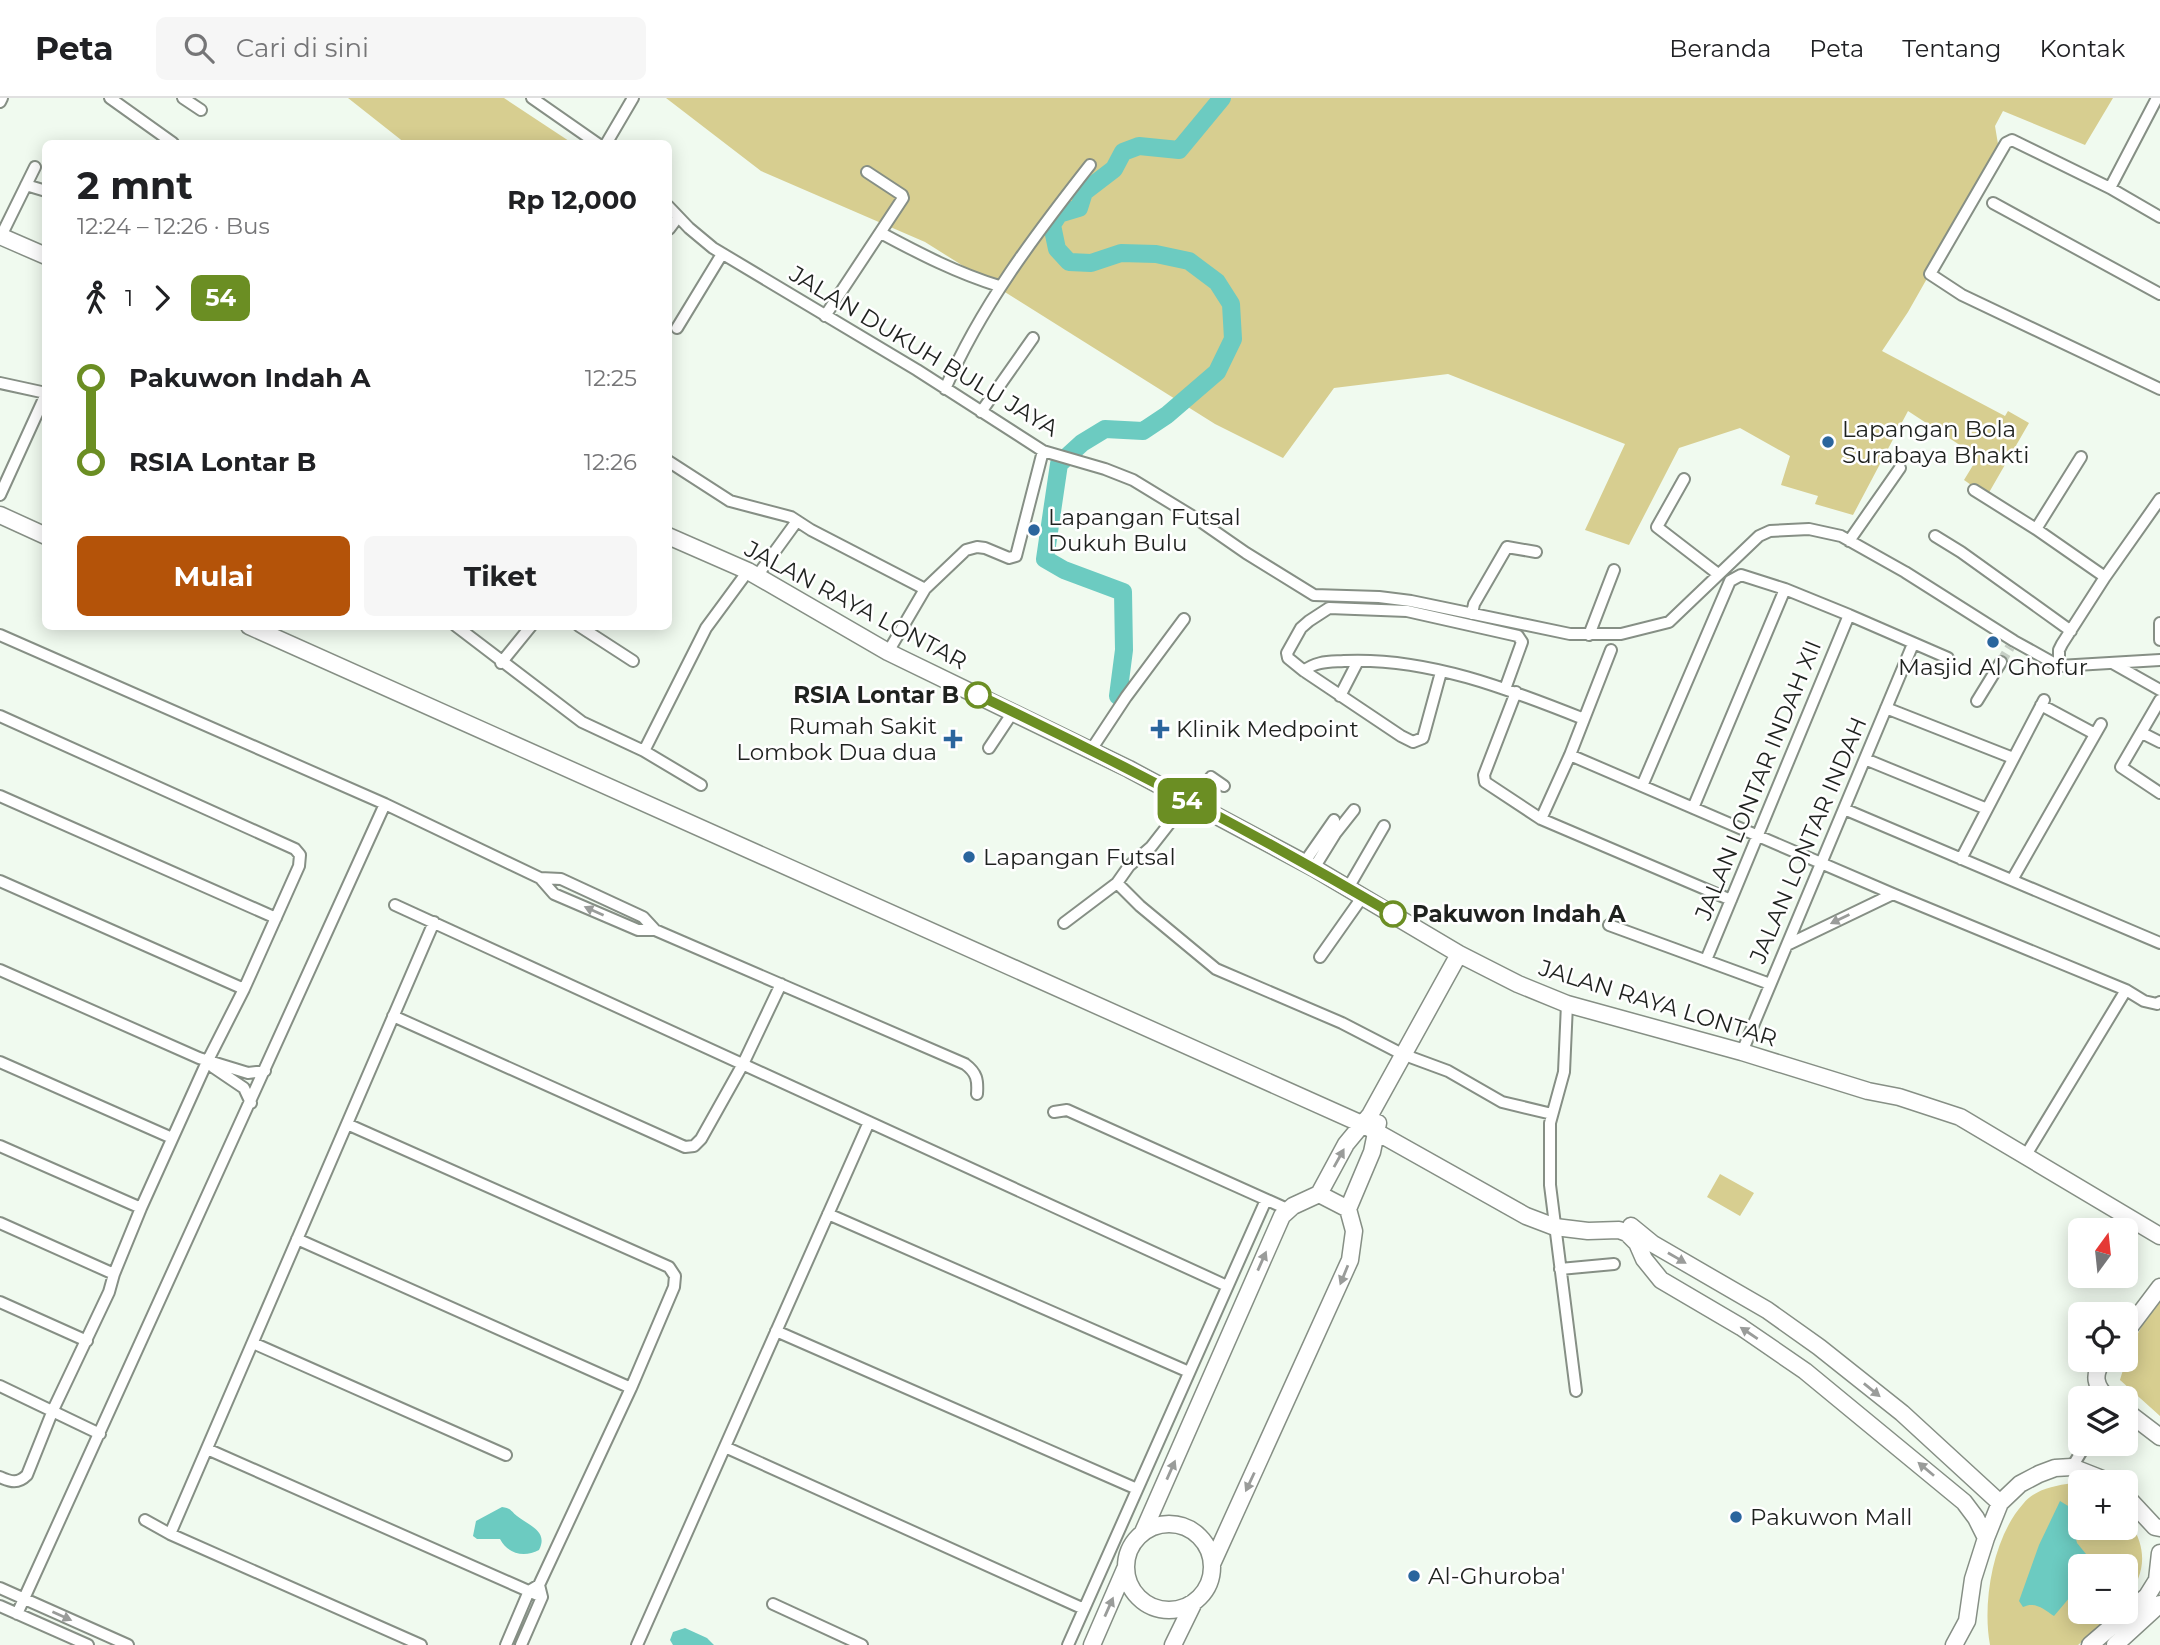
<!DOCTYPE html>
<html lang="id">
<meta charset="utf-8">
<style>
:root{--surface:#fff;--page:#f6f6f6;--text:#202124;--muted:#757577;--line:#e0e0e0;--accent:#b45309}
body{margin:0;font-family:Montserrat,sans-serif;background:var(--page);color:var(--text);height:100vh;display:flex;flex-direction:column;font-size:26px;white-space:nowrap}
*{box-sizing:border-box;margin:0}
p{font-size:23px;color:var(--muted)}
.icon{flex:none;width:38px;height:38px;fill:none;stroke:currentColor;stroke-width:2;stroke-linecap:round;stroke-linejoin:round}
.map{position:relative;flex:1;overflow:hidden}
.panel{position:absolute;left:42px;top:42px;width:630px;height:490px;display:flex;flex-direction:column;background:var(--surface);border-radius:10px;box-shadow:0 4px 18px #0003}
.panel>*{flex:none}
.badge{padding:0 14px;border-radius:10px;font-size:24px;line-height:46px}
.needle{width:46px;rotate:15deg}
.buttons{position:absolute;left:2068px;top:1120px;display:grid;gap:14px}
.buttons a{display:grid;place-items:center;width:70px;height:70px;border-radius:10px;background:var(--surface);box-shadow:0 4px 18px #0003;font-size:35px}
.map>.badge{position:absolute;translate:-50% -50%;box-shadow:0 0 0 4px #fff}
.legs{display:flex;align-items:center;gap:10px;height:77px;padding:0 35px;font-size:23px}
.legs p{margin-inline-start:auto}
.headline{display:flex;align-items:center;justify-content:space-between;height:119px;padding:0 35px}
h1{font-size:38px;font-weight:700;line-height:52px}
.cta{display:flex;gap:14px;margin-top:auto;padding:14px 35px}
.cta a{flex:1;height:80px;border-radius:10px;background:var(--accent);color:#fff;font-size:28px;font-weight:700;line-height:80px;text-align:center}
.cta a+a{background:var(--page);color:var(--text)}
ul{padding:0 35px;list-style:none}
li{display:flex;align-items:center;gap:24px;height:84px;font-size:26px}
li i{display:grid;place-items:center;width:10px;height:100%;margin:0 9px;background:currentColor}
li i::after{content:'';width:18px;height:18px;margin:-9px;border:5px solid;border-radius:50%;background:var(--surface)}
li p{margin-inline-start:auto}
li:first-child i{background:linear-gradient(#0000 50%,currentColor 0)}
li:last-child i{background:linear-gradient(currentColor 50%,#0000 0)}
header{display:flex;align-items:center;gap:42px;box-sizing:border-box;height:98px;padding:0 35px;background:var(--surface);border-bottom:2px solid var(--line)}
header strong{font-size:33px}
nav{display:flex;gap:38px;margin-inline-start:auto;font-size:24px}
.search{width:490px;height:63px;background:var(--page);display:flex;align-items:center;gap:18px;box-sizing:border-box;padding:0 24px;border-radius:10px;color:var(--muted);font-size:26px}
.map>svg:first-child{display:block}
</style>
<header>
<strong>Peta</strong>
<div class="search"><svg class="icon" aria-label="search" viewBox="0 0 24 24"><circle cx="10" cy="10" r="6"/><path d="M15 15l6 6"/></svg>Cari di sini</div>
<nav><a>Beranda</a><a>Peta</a><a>Tentang</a><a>Kontak</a></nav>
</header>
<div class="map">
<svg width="2160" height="1547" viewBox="0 0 2160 1547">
<rect width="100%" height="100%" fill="#f0faef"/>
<path fill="#d7ce90" d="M 348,0 L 504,0 L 572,45 L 405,45 Z
M 666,0 L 2113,0 L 2085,47 L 2003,13 L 1995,28 L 1998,46 L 1971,103 L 1908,214 L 1882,253 L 2005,318 L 2008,313 L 2029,325 L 1987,398 L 1964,382 L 1978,359 L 1908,313 L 1853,417 L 1815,406 L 1818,398 L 1781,387 L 1790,358 L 1740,330 L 1679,350 L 1629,447 L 1585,432 L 1625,346 L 1448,276 L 1334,290 L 1283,360 L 1215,326 L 925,144 L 761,73 Z
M 1720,1076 L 1754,1095 L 1740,1118 L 1707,1099 Z
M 2160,1204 L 2160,1318 L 2120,1282 C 2128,1255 2140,1224 2160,1204 Z
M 2072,1385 L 2081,1387 L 2081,1430 L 2126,1430 L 2126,1418 C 2147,1448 2148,1472 2126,1502 L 2126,1468 L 2081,1468 L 2081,1514 L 2117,1514 L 2078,1547 L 1990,1547 C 1982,1505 1993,1439 2023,1406 C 2035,1391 2054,1388 2072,1385 Z"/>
<path fill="#6ccbc1" d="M 2060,1403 L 2078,1414 L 2075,1437 L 2077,1445 L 2095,1467 L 2081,1468 L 2081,1486 L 2054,1518 C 2044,1511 2035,1503 2023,1509 L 2019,1503 L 2039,1447 Z
M 502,1409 C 511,1410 511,1413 517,1418 C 528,1427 549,1433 539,1452 C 524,1460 508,1456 500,1441 L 477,1441 L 473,1438 L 476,1423 Z
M 685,1530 L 707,1540 L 714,1547 L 673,1547 L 670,1542 L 673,1534 Z"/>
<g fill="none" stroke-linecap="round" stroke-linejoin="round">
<path stroke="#6ccbc1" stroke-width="18" d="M 1118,598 L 1124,552 L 1123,494 L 1064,472 L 1045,461 L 1059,366 L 1082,345 L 1105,331 L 1143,333 L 1167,317 L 1217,274 L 1233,241 L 1231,206 L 1217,184 L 1189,163 L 1156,156 L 1121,155 L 1091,165 L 1069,164 L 1057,151 L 1052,127 L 1059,116 L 1079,110 L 1084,94 L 1114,71 L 1123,54 L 1139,48 L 1179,52 L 1222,0"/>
<path stroke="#c6cfc5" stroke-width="10" stroke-dasharray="10 5" stroke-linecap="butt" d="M 2001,564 L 2010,549"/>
<g stroke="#868f85" stroke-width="14">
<path id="street" d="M 110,0 L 173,45
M 183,0 L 201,12
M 532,0 L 598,46
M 0,4 L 2,0
M 606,46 L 633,0
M 26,87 L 46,93
M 2110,90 L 2157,0
M 1993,105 L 2160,196
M 668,108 L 689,130 L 713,150 L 917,272 L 1043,353 L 1105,371 L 1133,382 L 1197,421 L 1246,455 L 1314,497 L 1379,499 L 1411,503 L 1570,536 L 1621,536 L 1669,524 L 1759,438 L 1770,433 L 1809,431 L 1841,438 L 1905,474 L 2014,543 L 2059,568 L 2160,562
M 2160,119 L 2110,90 L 2012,42 L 2006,45 L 1930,176 L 1962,197 L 2160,291
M 669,131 L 678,119
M 881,135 C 920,156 957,175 999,188
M 1,138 L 35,69
M 825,218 L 903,100 L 902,97 L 867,74
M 677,230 L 722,156
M 0,285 L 46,295
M 945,291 C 981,208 1035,137 1090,67
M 981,314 L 1033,240
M 668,363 L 730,403 L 791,419 L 811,432 L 925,491
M 1684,381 L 1657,429 L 1718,476
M 1974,392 L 2036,431 L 2105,479
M 0,397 L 46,296
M 2036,431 L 2081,359
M 1935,438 L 1961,454 L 2071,533
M 1849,443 L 1900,370
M 757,478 L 797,423
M 1472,516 L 1474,506 L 1507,449 L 1536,454
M 2160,525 L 2160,542
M 456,528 L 582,624 L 644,653 L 701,687
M 579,528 L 633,563
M 0,537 L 385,706 L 540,780 L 561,781 L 643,819 L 655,832
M 1589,537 L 1614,472
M 888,554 L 925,491 L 966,452 L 977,449 L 985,450 L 1009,460 L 1016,458 L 1043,353
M 501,565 L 531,528
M 2114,566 L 2160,592
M 2059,568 L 2059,552 L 2062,546 L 2105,479 L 2160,401
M 1304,573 C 1316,563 1329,564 1344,563 C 1427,559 1509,591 1584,621
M 1441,574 L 1423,640 L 1413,644 L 1401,638 L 1304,573 L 1288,560 L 1287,555 L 1301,530 L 1309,523 L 1329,510 L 1407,513 L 1518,538 L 1522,544 L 1505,591
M 1516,594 L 1484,677 L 1485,684 L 1541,721 L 1731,802
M 1340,598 L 1358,563
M 2160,602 L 2121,669 L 2160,695
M 1977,603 L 2001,564
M 2041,607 L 2095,636
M 1886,610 L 2013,660
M 0,618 L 295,751 L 300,757 L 299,768 L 244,891 L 206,966 L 141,1110 L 114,1176 L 109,1194 L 53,1312 L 27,1377 C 18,1386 11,1384 0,1379
M 2142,635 L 2160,644
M 989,650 L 1013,614
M 1091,652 L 1126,599 L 1184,521
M 644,653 L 706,530 L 748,473
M 1570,657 L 1893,796 L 2126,892 L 2144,903 L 2157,906 L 2160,904
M 1865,661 L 1987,711
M 1642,688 L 1730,483 L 1741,477 L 1785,491 L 1849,517 L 1948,560
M 0,698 L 276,820
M 1191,704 L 1211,679 L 1224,688
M 1693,710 L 1785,491
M 1844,711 L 2160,845
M 1541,721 L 1570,657 L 1611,552
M 1961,761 L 2044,602
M 1304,765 L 1334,722
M 1314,770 L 1335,736 L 1354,712
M 540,780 L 554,796 L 638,832 L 655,832 L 965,966 C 977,975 978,982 977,996
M 2012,782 L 2101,626
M 0,783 L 244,891
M 1117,785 L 1140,808 L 1216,871 L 1342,925 L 1402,956 L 1448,973 L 1502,1004 L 1552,1016
M 1348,790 L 1384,728
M 395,807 L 1227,1188
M 1064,825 L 1117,785 L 1129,768 L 1151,749 L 1187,703
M 1609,827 L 1770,886
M 1787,847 L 1893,796
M 1320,859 L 1363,798
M 1706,862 L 1849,517
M 0,872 L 199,960 L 248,975 L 265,973
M 1567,906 L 1564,974 L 1550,1025 L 1550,1087 L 1576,1293
M 393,918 L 685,1049 L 694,1048 L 701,1041 L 743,966 L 781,886
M 1742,954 L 1913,546
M 0,964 L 172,1040
M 213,969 L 244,990 L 251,1005
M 1054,1014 L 1067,1012 L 1285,1110 L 1282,1118
M 347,1026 L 669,1169 L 675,1178 L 674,1189 L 631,1290 L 539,1487
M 0,1048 L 141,1110
M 2026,1057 L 2126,892
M 828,1116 L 1189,1274
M 0,1125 L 114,1176
M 297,1141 L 631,1290
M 1560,1171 L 1614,1166
M 0,1204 L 87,1243
M 776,1233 L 1137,1391
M 253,1245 L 506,1357
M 0,1288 L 100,1336
M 725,1349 L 1084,1511
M 207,1351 L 542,1499
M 2072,1369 L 2086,1346
M 145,1422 L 170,1436 L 421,1547
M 170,1436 L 434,824
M 0,1490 L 128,1547
M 773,1506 L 862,1547
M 0,1508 L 88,1547
M 17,1516 L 385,706
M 506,1547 L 529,1493 L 539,1487 L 542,1499 L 521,1547
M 637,1547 L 869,1024
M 1068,1547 L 1266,1102"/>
</g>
<g stroke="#868f85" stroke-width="19">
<path id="secondary" d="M 0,138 L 46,158
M 0,417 L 46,438
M 668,438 L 748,473 L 888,554 L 1129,671 L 1314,770 L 1459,856 L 1518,886 L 1567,906 L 1742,954 L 1868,993 L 1899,999 L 1960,1019 L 2160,1138
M 249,528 L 1364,1027 L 1526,1118 L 1555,1129 L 1588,1133 L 1619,1132 L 1627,1135 L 1637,1145 L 1644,1161 L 1661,1182 L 1741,1229 L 1805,1273 L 1964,1404 L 1976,1420 L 1986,1440
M 1319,1096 L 1348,1111
M 1631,1128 L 1653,1146 L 1767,1212 L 1819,1249 L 1902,1315 L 2000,1405
M 2126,1234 L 2160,1189
M 2104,1262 C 2092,1276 2095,1289 2108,1300
M 2126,1313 L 2160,1339
M 2126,1398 L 2155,1429 L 2160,1430
M1126 1469a43 43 0 1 1 86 0a43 43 0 1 1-86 0Z
M 1143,1434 L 1282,1118 L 1293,1108 L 1319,1096 L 1346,1046 L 1370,1017 L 1459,856
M 1212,1466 L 1350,1162 L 1354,1133 L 1348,1111 L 1372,1054 L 1378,1025
M 1092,1547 L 1125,1471
M 1173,1547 L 1194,1504
M 1954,1547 L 1967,1523 L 1973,1481 L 1986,1440 L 2000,1405 L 2020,1386 L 2039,1376 L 2055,1370 L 2072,1369 L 2110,1384
M 2090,1547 L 2147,1498 L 2157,1482 L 2160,1455
M 2115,1547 L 2160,1506"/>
</g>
<use href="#street" stroke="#fff" stroke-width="10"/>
<use href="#secondary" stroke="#fff" stroke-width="16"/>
</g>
<defs><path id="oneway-solid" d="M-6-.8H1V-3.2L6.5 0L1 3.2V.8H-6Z" transform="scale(1.75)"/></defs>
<g fill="#9a9c9a">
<use href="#oneway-solid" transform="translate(594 813) rotate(-156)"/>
<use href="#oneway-solid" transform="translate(1840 821) rotate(154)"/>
<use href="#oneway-solid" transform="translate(1339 1060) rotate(-61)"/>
<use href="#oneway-solid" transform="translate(1677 1160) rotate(30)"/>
<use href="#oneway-solid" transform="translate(1262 1163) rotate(-66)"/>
<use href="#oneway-solid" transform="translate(1344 1177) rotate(112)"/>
<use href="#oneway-solid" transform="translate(1749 1235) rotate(-146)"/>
<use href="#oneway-solid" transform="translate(1872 1292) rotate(39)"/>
<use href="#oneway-solid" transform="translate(1926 1371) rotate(-140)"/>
<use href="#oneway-solid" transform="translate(1171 1372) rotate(-66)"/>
<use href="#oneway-solid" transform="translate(1250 1384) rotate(115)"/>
<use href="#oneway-solid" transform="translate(1109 1509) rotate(-66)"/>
<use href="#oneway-solid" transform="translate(62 1518) rotate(24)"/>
</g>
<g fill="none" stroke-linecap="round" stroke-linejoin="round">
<g stroke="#fff" stroke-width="16">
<path id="line-1" d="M 978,597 C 1119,664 1258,737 1393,816"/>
</g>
<use href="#line-1" stroke="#6b8e23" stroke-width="10"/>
</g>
<g fill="#2a659d" stroke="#fff" stroke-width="2.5">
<circle cx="1828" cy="344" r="7"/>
<circle cx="1034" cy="432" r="7"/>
<circle cx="1993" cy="544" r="7"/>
<path d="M1156.5 620.5h7v7h7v7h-7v7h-7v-7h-7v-7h7z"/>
<path d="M949.5 630.5h7v7h7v7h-7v7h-7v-7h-7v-7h7z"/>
<circle cx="969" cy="759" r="7"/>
<circle cx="1736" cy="1419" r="7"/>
<circle cx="1414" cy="1478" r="7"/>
</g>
<g fill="#fff" stroke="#6b8e23" stroke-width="3.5">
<circle cx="978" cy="597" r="12"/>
<circle cx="1393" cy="816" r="12"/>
</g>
<g text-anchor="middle" stroke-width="5" stroke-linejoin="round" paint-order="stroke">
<g font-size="23" fill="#1f221f" stroke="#fff">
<text transform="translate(924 253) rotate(31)" y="8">JALAN DUKUH BULU JAYA</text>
<text transform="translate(856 507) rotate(28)" y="8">JALAN RAYA LONTAR</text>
<text transform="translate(1758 682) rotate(-68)" y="8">JALAN LONTAR INDAH XII</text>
<text transform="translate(1808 742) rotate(-67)" y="8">JALAN LONTAR INDAH</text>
<text transform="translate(1658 905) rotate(17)" y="8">JALAN RAYA LONTAR</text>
</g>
<g font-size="23" fill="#1f221f" stroke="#fff" text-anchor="start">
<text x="1842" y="339">Lapangan Bola<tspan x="1842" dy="26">Surabaya Bhakti</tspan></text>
<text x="1048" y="427">Lapangan Futsal<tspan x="1048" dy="26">Dukuh Bulu</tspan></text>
<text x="1993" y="577" text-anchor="middle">Masjid Al Ghofur</text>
<text x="937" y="636" text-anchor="end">Rumah Sakit<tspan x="937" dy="26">Lombok Dua dua</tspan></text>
<text x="1176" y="639">Klinik Medpoint</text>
<text x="983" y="767">Lapangan Futsal</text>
<text x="1750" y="1427">Pakuwon Mall</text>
<text x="1428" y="1486">Al-Ghuroba'</text>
</g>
<g font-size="23" font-weight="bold" fill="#1f221f" stroke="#fff" text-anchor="end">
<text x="959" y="605">RSIA Lontar B</text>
<text x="1412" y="824" text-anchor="start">Pakuwon Indah A</text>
</g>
</g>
</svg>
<div class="buttons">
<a><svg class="needle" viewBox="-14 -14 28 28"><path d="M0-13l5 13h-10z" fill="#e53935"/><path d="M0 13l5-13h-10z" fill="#757577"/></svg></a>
<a><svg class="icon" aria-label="locate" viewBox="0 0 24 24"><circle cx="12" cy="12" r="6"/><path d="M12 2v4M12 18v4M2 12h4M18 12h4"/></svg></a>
<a><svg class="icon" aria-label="layers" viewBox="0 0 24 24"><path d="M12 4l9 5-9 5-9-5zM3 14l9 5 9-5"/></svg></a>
<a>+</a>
<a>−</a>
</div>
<b class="badge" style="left:1187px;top:703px;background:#6b8e23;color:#fff">54</b>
<section class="panel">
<div class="headline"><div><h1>2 mnt</h1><p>12:24 – 12:26 · Bus</p></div><b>Rp 12,000</b></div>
<div class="legs"><svg class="icon" aria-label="walk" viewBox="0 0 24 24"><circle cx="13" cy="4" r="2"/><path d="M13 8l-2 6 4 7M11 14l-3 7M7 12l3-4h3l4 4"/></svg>1<svg class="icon" aria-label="forward" viewBox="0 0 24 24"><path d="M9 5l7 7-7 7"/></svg><b class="badge" style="background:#6b8e23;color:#fff">54</b></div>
<ul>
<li><i style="color:#6b8e23"></i><b>Pakuwon Indah A</b><p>12:25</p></li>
<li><i style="color:#6b8e23"></i><b>RSIA Lontar B</b><p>12:26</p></li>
</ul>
<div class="cta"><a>Mulai</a><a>Tiket</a></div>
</section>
</div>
